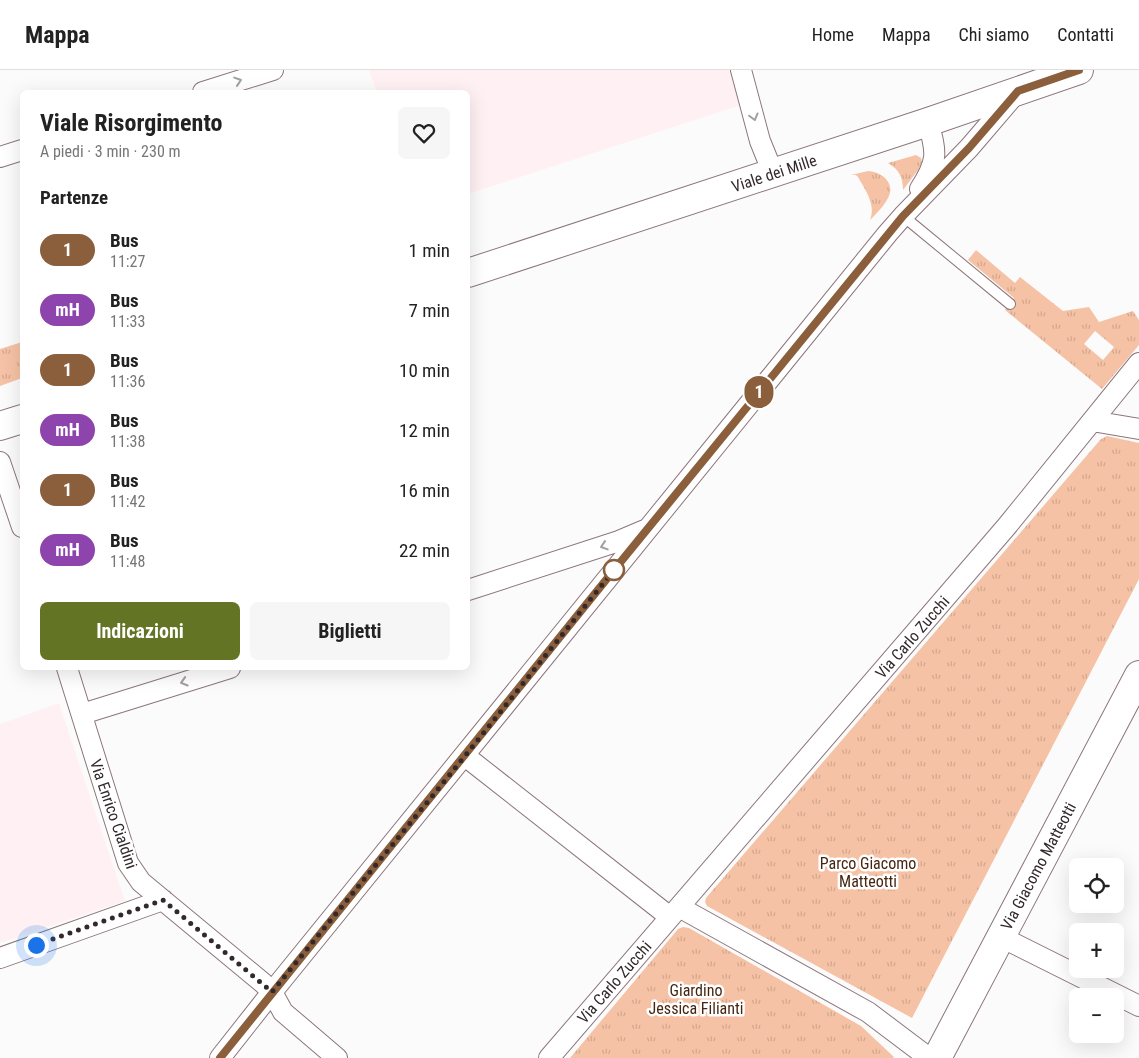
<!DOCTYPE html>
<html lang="it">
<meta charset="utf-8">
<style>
:root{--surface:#fff;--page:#f6f6f6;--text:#222;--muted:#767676;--line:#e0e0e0;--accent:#637524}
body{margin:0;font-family:"Roboto Condensed",sans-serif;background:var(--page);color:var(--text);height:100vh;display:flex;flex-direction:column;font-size:19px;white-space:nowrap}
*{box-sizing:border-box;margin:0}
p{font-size:16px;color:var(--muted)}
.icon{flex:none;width:28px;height:28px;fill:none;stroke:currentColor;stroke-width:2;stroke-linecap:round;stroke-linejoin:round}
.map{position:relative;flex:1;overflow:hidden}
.panel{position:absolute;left:20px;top:20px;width:450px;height:580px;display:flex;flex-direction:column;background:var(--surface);border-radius:8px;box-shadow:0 5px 20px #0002}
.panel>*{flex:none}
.badge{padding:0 10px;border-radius:16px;font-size:18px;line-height:32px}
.fabs{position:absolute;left:1069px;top:788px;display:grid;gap:10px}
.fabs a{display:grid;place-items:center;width:55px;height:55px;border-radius:8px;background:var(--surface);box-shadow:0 5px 20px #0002;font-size:25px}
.you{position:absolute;width:25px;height:25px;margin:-12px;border:4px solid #fff;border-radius:50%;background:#1a73e8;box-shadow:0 0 0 8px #1a73e833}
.map>.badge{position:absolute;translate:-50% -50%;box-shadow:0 0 0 2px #fff}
h2{padding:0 20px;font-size:19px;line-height:45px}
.round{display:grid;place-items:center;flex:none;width:52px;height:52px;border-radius:8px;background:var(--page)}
.summary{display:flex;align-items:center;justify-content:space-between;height:85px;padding:0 20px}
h1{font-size:24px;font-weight:700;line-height:38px}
.primary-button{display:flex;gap:10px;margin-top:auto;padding:10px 20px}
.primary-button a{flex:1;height:58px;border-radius:8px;background:var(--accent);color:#fff;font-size:20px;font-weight:700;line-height:58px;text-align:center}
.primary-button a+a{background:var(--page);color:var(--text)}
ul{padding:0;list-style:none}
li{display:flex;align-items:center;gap:15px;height:60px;padding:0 20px}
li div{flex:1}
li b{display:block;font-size:19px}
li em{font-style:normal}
li .badge{min-width:55px;font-weight:700;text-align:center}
header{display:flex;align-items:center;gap:30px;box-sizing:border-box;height:70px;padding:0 25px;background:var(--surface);border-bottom:1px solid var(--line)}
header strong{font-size:24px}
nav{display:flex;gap:28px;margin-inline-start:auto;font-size:18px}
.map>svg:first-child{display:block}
</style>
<header>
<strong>Mappa</strong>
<nav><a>Home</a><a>Mappa</a><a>Chi siamo</a><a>Contatti</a></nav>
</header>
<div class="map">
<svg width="1139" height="988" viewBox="0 0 1139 988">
<defs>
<pattern id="grass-tufts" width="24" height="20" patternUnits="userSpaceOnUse" patternTransform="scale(1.25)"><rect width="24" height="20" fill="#f6c2a5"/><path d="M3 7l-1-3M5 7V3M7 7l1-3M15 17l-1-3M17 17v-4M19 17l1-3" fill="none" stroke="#d3a78e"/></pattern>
</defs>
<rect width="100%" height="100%" fill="#fbfbfb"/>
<path fill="#fff1f3" d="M 369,0 L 736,0 L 747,33 L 468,124 L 468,22 L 377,22 Z
M 59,633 L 125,831 L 0,873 L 0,654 Z"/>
<path fill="url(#grass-tufts)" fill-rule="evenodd" d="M 916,85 L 921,88 L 922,92 L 918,100 L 903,120 C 903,108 899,99 888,93 Z
M 868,101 C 882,102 896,113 888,128 C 884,136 876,144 870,150 C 876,135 866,121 858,107 L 856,105 L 851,105 Z
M 976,180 L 1015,213 L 1020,207 L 1063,241 L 1089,237 L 1099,252 L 1133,241 L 1139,250 L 1139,275 L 1102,319 L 1005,240 L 1014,228 L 968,190 ZM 1095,261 L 1114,277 L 1103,290 L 1084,274 Z
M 22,272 L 22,308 L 0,316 L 0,279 Z
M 1107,366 L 1139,373 L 1139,509 L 912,948 L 707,836 L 705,832 L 706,828 L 1101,369 Z
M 683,857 L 689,858 L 861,956 L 894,987 L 893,988 L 570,988 L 678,859 Z"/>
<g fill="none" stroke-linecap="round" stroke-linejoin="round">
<g stroke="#8d767b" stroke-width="12">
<path id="lane" d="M 903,146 L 1010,234"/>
</g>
<g stroke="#8d767b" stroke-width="22">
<path id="street" d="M 741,0 L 760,71 L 773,103
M 203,22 L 273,0
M 0,87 L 22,80
M 920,119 C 938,91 937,83 928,52
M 1092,351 L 1139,359
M 0,392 L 22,457
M 468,520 L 619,471 L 645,460
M 67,598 L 128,793 L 141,812 L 263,913 L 272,922 L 283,942 L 337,988
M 82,644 L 230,598
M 465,686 L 670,847
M 679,837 L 868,942 L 929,988
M 1001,867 L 1139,936
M 0,888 L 163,830
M 220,988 L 272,922 L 888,163 L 903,146 L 969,78 L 1017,22
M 549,988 L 1007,456 L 1139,293"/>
</g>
<g stroke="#8d767b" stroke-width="30">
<path id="secondary" d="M 468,203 L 928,52 L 1079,0
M 0,356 L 22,349
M 937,988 L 1139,605"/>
</g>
<use href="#lane" stroke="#fff" stroke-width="10"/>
<use href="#street" stroke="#fff" stroke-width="20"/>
<use href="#secondary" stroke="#fff" stroke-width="28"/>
</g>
<defs><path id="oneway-chevron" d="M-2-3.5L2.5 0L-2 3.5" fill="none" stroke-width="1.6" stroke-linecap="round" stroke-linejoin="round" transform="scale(1.25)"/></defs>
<g stroke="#a39fa0">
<use href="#oneway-chevron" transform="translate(238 11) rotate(-18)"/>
<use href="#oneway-chevron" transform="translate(754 47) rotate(75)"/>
<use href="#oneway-chevron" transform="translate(604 476) rotate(162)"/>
<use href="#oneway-chevron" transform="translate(184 612) rotate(163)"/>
</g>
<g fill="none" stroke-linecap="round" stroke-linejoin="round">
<g stroke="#fff" stroke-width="11">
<path id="line" d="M 220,988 L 614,500 L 903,146 L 969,78 L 1018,21 L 1079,0"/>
</g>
<use href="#line" stroke="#8b5e3c" stroke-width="8"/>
<path stroke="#33292b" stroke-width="5" stroke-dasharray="0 9" d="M 36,875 L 163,830 L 272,922 L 465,686 L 614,500"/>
</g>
<circle fill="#fff" stroke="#8b5e3c" stroke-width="2.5" cx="614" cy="500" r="10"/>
<g text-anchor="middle" stroke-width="5" stroke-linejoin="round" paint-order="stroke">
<g font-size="16" fill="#33292b" stroke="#fff">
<text transform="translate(774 103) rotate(-18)" y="6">Viale dei Mille</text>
<text transform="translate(912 567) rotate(-49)" y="6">Via Carlo Zucchi</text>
<text transform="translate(114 744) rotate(71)" y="6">Via Enrico Cialdini</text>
<text transform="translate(1038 796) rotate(-62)" y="6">Via Giacomo Matteotti</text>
<text transform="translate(614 912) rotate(-49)" y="6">Via Carlo Zucchi</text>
</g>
<g font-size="16" fill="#472611" stroke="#fff">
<text x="868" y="799">Parco Giacomo<tspan x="868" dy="18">Matteotti</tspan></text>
<text x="696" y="926">Giardino<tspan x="696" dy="18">Jessica Filianti</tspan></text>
</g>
</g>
</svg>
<div class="fabs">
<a><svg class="icon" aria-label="locate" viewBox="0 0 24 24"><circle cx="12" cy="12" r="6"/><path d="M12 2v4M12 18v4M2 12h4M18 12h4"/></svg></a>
<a>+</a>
<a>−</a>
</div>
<div class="you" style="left:36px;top:875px"></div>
<b class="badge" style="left:759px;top:322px;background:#8b5e3c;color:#fff">1</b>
<section class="panel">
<div class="summary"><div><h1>Viale Risorgimento</h1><p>A piedi · 3 min · 230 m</p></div><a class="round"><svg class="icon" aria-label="heart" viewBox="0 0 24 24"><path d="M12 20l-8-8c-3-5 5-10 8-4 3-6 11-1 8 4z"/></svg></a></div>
<h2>Partenze</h2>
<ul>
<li><span class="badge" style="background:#8b5e3c;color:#fff">1</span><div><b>Bus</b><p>11:27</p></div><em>1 min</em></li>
<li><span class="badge" style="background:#8e44ad;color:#fff">mH</span><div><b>Bus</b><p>11:33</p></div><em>7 min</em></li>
<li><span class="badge" style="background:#8b5e3c;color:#fff">1</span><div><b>Bus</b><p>11:36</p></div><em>10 min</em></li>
<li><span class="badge" style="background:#8e44ad;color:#fff">mH</span><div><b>Bus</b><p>11:38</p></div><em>12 min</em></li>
<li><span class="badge" style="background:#8b5e3c;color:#fff">1</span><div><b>Bus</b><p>11:42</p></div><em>16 min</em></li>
<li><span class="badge" style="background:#8e44ad;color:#fff">mH</span><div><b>Bus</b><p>11:48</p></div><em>22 min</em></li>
</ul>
<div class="primary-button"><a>Indicazioni</a><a>Biglietti</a></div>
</section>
</div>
